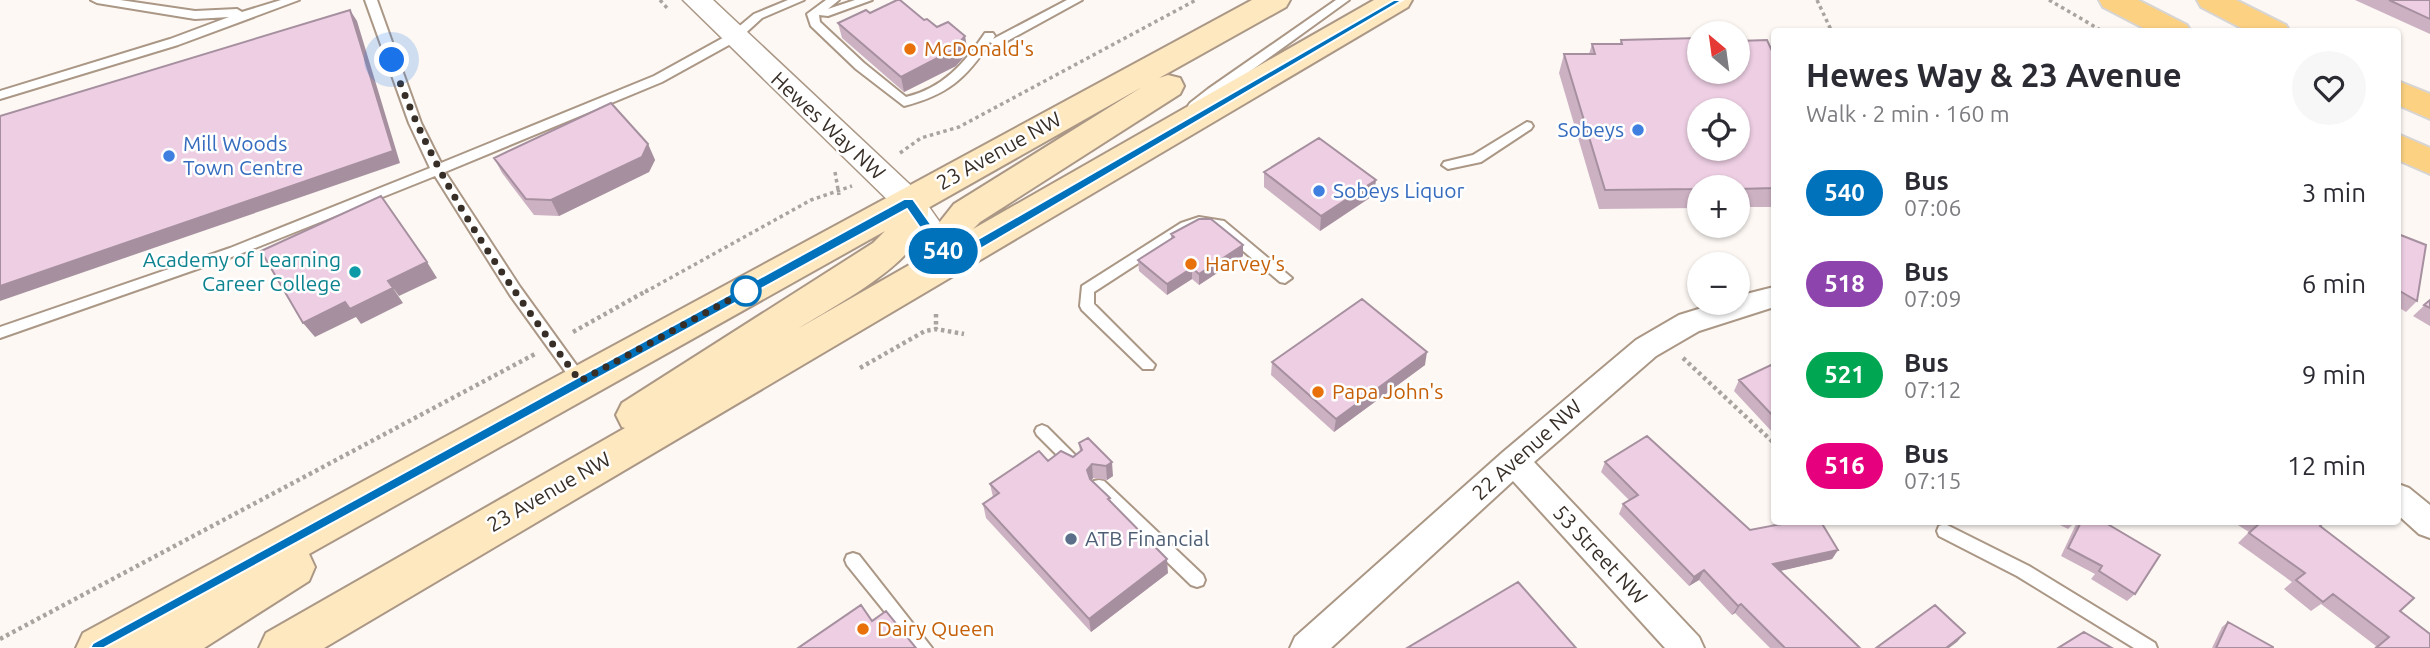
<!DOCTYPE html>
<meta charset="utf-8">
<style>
:root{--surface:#fff;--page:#f7f7f7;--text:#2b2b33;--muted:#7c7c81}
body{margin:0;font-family:Ubuntu,sans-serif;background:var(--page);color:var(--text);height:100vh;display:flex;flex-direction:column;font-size:26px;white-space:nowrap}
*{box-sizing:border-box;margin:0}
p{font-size:23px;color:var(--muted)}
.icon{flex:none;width:38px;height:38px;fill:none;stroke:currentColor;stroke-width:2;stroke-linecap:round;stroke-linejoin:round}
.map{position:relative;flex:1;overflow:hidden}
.details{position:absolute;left:1771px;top:28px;width:630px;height:497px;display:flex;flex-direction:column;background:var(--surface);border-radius:7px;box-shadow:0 2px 5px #0004}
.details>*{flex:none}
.badge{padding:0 14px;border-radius:23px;font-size:24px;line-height:46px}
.needle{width:46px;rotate:331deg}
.fabs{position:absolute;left:1687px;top:21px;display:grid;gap:14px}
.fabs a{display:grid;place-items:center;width:63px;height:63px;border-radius:50%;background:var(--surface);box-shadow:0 2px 5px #0004;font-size:35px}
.you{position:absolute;width:35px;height:35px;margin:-18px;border:5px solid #fff;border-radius:50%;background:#1a73e8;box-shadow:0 0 0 10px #1a73e833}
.map>.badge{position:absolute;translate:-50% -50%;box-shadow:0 0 0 4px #fff}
.round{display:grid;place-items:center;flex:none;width:74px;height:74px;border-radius:37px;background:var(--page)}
.headline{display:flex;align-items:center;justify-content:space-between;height:119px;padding:0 35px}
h1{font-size:33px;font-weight:700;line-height:52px}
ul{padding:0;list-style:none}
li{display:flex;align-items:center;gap:21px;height:91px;padding:0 35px}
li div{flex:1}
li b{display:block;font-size:26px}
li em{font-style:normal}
li .badge{min-width:77px;font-weight:700;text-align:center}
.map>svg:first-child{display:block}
</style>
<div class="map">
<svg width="2430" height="648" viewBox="0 0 2430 648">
<rect width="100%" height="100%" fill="#fdf8f4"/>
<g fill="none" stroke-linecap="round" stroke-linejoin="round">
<g stroke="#ab9785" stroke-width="4">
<path id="service" d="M 91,0 L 120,0 L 195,11 L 237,9 L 242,12 L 281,0 L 299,0 L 178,45 L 0,99 L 0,91 L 170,39 L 229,17 L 195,19 L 97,3 Z
M 365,0 L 377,0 L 421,123 L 441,163 L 654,76 L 730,34 L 754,14 L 788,0 L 804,0 L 762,18 L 738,40 L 662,82 L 445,172 L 520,287 L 585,377 L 587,381 L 585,385 L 575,385 L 510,295 L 435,176 L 240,254 L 0,338 L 0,327 L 230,248 L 430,168 L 409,123 Z
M 826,0 L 839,0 L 828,9 L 855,0 L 872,0 L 828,16 L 819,15 L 820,22 L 864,63 L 906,97 C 943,88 964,64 985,33 L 993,33 L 995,36 L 993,39 L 1067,0 L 1082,0 L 1000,45 L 996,46 L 990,42 C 966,79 947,95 904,106 L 856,69 L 811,26 L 807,14 Z
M 1336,0 L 1349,0 L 1198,109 L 1190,109 L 1188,106 L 1190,103 L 1208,89 Z
M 2398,94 L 2430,107 L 2430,116 L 2398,102 Z
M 1527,122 L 1531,123 L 1533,126 L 1531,129 L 1481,162 L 1448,169 L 1442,165 L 1444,162 L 1473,155 Z
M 1199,217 L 1224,221 L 1292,278 L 1285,283 L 1280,282 L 1216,228 L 1199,227 L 1191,229 L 1094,292 L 1094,304 L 1155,365 L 1153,369 L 1143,369 L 1082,310 L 1080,306 L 1082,286 L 1181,223 Z
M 1042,425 L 1047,427 L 1079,459 L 1082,463 L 1079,467 L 1074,469 L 1069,467 L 1037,435 L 1035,431 L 1037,427 Z
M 1099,480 L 1104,481 L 1203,575 L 1205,580 L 1203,585 L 1197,587 L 1191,585 L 1094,491 L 1091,486 L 1094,481 Z
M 1945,524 L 2029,566 L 2155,643 L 2157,648 L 2134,648 L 2017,576 L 1939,536 L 1937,531 L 1939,526 Z
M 853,553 L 859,555 L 932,648 L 914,648 L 847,565 L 845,560 L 847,555 Z"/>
</g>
<g stroke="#ab9785" stroke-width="4">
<path id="minor" d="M 1774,287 L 1774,307 L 1699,331 L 1656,356 L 1534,462 L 1699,637 L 1704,648 L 1665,648 L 1513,481 L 1331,648 L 1290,648 L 1295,637 L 1503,452 L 1636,340 L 1679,315 L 1718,303 L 1738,303 L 1738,296 Z
M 2398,484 L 2409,488 L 2430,505 L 2430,538 L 2419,534 L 2398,515 Z"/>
</g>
<g stroke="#ab9785" stroke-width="3">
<path id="tertiary" d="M 683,0 L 713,0 L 920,194 L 967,261 L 962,270 L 950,273 L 938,270 L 898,210 Z"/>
</g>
<g stroke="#ab9785" stroke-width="4">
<path id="secondary" d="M 1252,0 L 1290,0 L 1286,7 L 1159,78 L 1168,75 L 1180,78 L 1184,86 L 1180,94 L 980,222 L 973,229 L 1374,0 L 1412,0 L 1408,7 L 324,648 L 259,648 L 266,633 L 625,428 L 622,427 L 616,415 L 622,403 L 873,243 L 885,231 L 309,554 L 315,567 L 309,581 L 204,648 L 76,648 L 83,633 ZM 1142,87 L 954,204 L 935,228 L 932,252 L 799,328 C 837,304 931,257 928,208 Z"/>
</g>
<g stroke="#d7d5d4" stroke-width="4">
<path id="primary" d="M 2099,0 L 2138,0 L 2187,25 L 2191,32 L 2151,32 L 2103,7 Z
M 2197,0 L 2236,0 L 2286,25 L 2290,32 L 2249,32 L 2201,7 Z
M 2398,81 L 2430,94 L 2430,119 L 2398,105 Z
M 2398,134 L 2430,148 L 2430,174 L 2398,160 Z"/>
</g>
<path stroke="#aaa49f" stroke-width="3.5" stroke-dasharray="3.5 3.5" stroke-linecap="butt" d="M 660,0 L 668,9
M 1817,0 L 1832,32
M 2049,0 L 2104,32
M 900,153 L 921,138 L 959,127 L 1196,0
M 835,172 L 839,195
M 645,292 L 811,200 L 852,186"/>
<path stroke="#aaa49f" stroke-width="4.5" stroke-dasharray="3.5 3.5" stroke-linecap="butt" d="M 936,314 L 936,329
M 573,332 L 648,290
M 1683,358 L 1774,443
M 860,368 L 925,331 L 936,329 L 964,334
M 0,639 L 535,354"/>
<use href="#service" fill="#fff" fill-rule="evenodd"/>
<use href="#minor" fill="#fff" fill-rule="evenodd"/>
<use href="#tertiary" fill="#fff" fill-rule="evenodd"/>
<use href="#secondary" fill="#fee8c0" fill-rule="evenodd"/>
<use href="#primary" fill="#fdd182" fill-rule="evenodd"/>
</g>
<path fill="#ccb1c3" d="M 2355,0 L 2430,0 L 2430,34 Z
M 870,13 L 924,20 L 968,52 L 956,66 L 904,92 L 842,38 L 838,23 Z
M 1621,40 L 1774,51 L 1774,207 L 1738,207 L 1738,187 L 1699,187 L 1699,208 L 1599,209 L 1559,73 L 1564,54 L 1589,54 L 1592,44 L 1620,44 Z
M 648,144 L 655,160 L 649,172 L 559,216 L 534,215 L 502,173 L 494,158 Z
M 1264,172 L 1374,195 L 1320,231 L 1264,187 Z
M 1171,234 L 1243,245 L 1243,256 L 1199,285 L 1192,279 L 1167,295 L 1139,271 L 1138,260 L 1171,239 Z
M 2398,234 L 2417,301 L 2406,312 L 2398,307 Z
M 2430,300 L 2430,326 L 2413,316 Z
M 1272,362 L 1425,365 L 1334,432 L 1271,375 Z
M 1774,369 L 1774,434 L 1734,391 L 1739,380 Z
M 1088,438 L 1113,476 L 1107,480 L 1093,478 L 1092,480 L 1110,498 L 1111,502 L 1168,573 L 1091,632 L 986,518 L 983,504 L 993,497 L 990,484 L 1048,461 L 1073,457 L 1080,452 L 1079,443 Z
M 1605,462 L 1750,530 L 1838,550 L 1832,559 L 1779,571 L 1860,648 L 1770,648 L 1735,613 L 1732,615 L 1699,580 L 1689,586 L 1619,514 L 1623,504 L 1629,500 L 1601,472 Z
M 2054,522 L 2075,522 L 2068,529 Z
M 2077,522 L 2104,522 L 2135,594 L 2127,601 L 2091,579 L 2095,574 L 2061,556 Z
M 2233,522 L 2324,522 L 2320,526 L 2400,611 L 2430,648 L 2374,648 L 2376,646 L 2321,604 L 2311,611 L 2284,589 L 2292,582 L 2238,543 L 2249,532 Z
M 2228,622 L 2273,648 L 2212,648 L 2222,627 Z"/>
<path fill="#a6909f" d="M 350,10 L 357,21 L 400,163 L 0,301 L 0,286 Z
M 965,36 L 968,52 L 956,66 L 904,92 L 901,77 Z
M 648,144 L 655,160 L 649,172 L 559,216 L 551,200 Z
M 1376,180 L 1374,195 L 1320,231 L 1321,216 Z
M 1243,245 L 1243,256 L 1199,285 L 1199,274 Z
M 427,262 L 437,278 L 399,296 L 388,281 Z
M 1192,268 L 1192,279 L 1167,295 L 1167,284 Z
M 393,288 L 403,303 L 361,324 L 356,317 L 315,337 L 303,323 L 345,302 Z
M 1427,352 L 1425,365 L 1334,432 L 1336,419 Z
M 1112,462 L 1113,476 L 1107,480 L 1106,466 Z
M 1092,464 L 1093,478 L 1089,485 L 1087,470 Z
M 1838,550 L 1832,559 L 1767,574 L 1773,564 Z
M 1167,559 L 1168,573 L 1091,632 L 1089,619 Z
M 1704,570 L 1699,580 L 1689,586 L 1694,577 Z
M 1741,604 L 1735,613 L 1732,615 L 1738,606 Z
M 1965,633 L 1957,642 L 1949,648 L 1946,648 Z"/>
<path fill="#edcee3" stroke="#a6909f" stroke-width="2" fill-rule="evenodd" d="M 897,0 L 900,0 L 924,20 L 927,19 L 937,27 L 948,22 L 965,36 L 953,50 L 901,77 L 838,23 L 866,10 L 870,13 Z
M 2389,0 L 2430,0 L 2430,19 Z
M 350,10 L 393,151 L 0,286 L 0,116 Z
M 1699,38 L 1699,72 L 1738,72 L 1738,41 L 1767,40 L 1772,51 L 1774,51 L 1774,188 L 1738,189 L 1738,187 L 1699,187 L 1699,189 L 1605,190 L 1564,54 L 1595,54 L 1592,44 L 1622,44 L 1621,40 ZM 1699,110 L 1738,110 L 1738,149 L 1699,149 Z
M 611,103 L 648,144 L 642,157 L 551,200 L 526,199 L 494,158 Z
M 1319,138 L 1376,180 L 1321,216 L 1264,172 Z
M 381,196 L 427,262 L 388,281 L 393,288 L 350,309 L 345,302 L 303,323 L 261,251 Z
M 1199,219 L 1211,219 L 1243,245 L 1199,274 L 1192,268 L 1167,284 L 1138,260 L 1174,237 L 1171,234 Z
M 2398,234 L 2426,245 L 2417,301 L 2398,290 Z
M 1362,299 L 1427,352 L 1336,419 L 1272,362 Z
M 2430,300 L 2430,308 L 2424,305 Z
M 1771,365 L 1774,369 L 1774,417 L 1739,380 Z
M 1647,436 L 1750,530 L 1792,522 L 1821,522 L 1838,550 L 1773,564 L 1860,648 L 1785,648 L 1741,604 L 1738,606 L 1704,570 L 1694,577 L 1623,504 L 1638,495 L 1605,462 Z
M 1088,438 L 1112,462 L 1106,466 L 1092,464 L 1087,470 L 1090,479 L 1110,498 L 1108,499 L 1167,559 L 1089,619 L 983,504 L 999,493 L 990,484 L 1039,451 L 1048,461 L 1061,451 L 1073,457 L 1082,450 L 1079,443 Z
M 2081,522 L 2104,522 L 2160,555 L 2135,594 L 2099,571 L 2102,566 L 2068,548 Z
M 2261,522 L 2324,522 L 2320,526 L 2414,598 L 2400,611 L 2430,634 L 2430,648 L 2376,648 L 2389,637 L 2333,594 L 2323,602 L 2296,580 L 2305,573 L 2249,533 Z
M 1518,582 L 1576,648 L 1407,648 Z
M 861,605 L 872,621 L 886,611 L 916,648 L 798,648 Z
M 1935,605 L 1965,633 L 1946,648 L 1876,648 Z
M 2228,622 L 2273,647 L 2273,648 L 2216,648 Z
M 2084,632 L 2112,648 L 2058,648 Z"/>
<path fill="#0072bc" stroke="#fff" stroke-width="2" d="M 1394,0 L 1403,0 L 955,264 L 945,264 L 907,209 L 104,648 L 90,648 L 93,643 L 904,199 L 913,199 L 952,254 Z"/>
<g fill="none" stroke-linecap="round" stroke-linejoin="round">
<path stroke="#372e27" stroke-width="7" stroke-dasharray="0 12.6" d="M 392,60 C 432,179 506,282 580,381 L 746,291"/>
</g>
<g fill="#e8710a" stroke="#fff" stroke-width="2.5">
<circle cx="910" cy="49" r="7"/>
<circle cx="1191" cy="264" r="7"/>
<circle cx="1318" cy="392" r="7"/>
<circle cx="863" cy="629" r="7"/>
</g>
<g fill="#3f7fe0" stroke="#fff" stroke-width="2.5">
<circle cx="1638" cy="130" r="7"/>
<circle cx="169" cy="156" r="7"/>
<circle cx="1319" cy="191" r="7"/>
</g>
<circle fill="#0f9aa8" stroke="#fff" stroke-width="2.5" cx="355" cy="272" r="7"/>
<circle fill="#fff" stroke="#0072bc" stroke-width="3.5" cx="746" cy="291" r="14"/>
<circle fill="#5c6f8a" stroke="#fff" stroke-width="2.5" cx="1071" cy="539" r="7"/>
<g text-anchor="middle" stroke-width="5" stroke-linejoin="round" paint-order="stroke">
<g font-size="21" fill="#c56008" stroke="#fff" text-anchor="start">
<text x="924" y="56">McDonald's</text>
<text x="1205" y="271">Harvey's</text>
<text x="1332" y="399">Papa John's</text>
<text x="877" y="636">Dairy Queen</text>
</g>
<g font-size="21" fill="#372e27" stroke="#fff">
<text transform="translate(828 126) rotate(43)" y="7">Hewes Way NW</text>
<text transform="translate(999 151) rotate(-29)" y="7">23 Avenue NW</text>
<text transform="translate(1527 450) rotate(-42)" y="7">22 Avenue NW</text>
<text transform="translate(549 492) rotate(-30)" y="7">23 Avenue NW</text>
<text transform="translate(1600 555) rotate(47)" y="7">53 Street NW</text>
</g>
<g font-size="21" fill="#366cbe" stroke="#fff" text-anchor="start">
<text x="1624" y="137" text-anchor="end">Sobeys</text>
<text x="183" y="151">Mill Woods<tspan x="183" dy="24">Town Centre</tspan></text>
<text x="1333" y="198">Sobeys Liquor</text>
</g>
<g font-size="21" fill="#0d838f" stroke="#fff" text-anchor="end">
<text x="341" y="267">Academy of Learning<tspan x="341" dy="24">Career College</tspan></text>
</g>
<g font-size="21" fill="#4e5e75" stroke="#fff" text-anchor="start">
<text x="1085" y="546">ATB Financial</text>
</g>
</g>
</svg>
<div class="fabs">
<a><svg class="needle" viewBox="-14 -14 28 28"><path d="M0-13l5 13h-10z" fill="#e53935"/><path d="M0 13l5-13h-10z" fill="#7c7c81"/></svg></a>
<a><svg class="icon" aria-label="locate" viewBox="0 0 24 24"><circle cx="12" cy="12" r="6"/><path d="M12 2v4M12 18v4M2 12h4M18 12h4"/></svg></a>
<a>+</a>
<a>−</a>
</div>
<div class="you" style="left:392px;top:60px"></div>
<b class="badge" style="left:943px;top:251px;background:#0072bc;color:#fff">540</b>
<section class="details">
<div class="headline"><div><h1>Hewes Way &amp; 23 Avenue</h1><p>Walk · 2 min · 160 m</p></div><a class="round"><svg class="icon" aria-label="heart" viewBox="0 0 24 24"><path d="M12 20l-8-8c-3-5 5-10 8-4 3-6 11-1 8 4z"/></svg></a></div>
<ul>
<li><span class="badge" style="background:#0072bc;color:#fff">540</span><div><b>Bus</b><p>07:06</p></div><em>3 min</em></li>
<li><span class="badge" style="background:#8e44ad;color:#fff">518</span><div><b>Bus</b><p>07:09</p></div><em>6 min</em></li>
<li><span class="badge" style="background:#00a651;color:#fff">521</span><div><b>Bus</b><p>07:12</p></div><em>9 min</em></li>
<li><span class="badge" style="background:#e6007e;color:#fff">516</span><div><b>Bus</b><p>07:15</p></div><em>12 min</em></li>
</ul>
</section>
</div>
